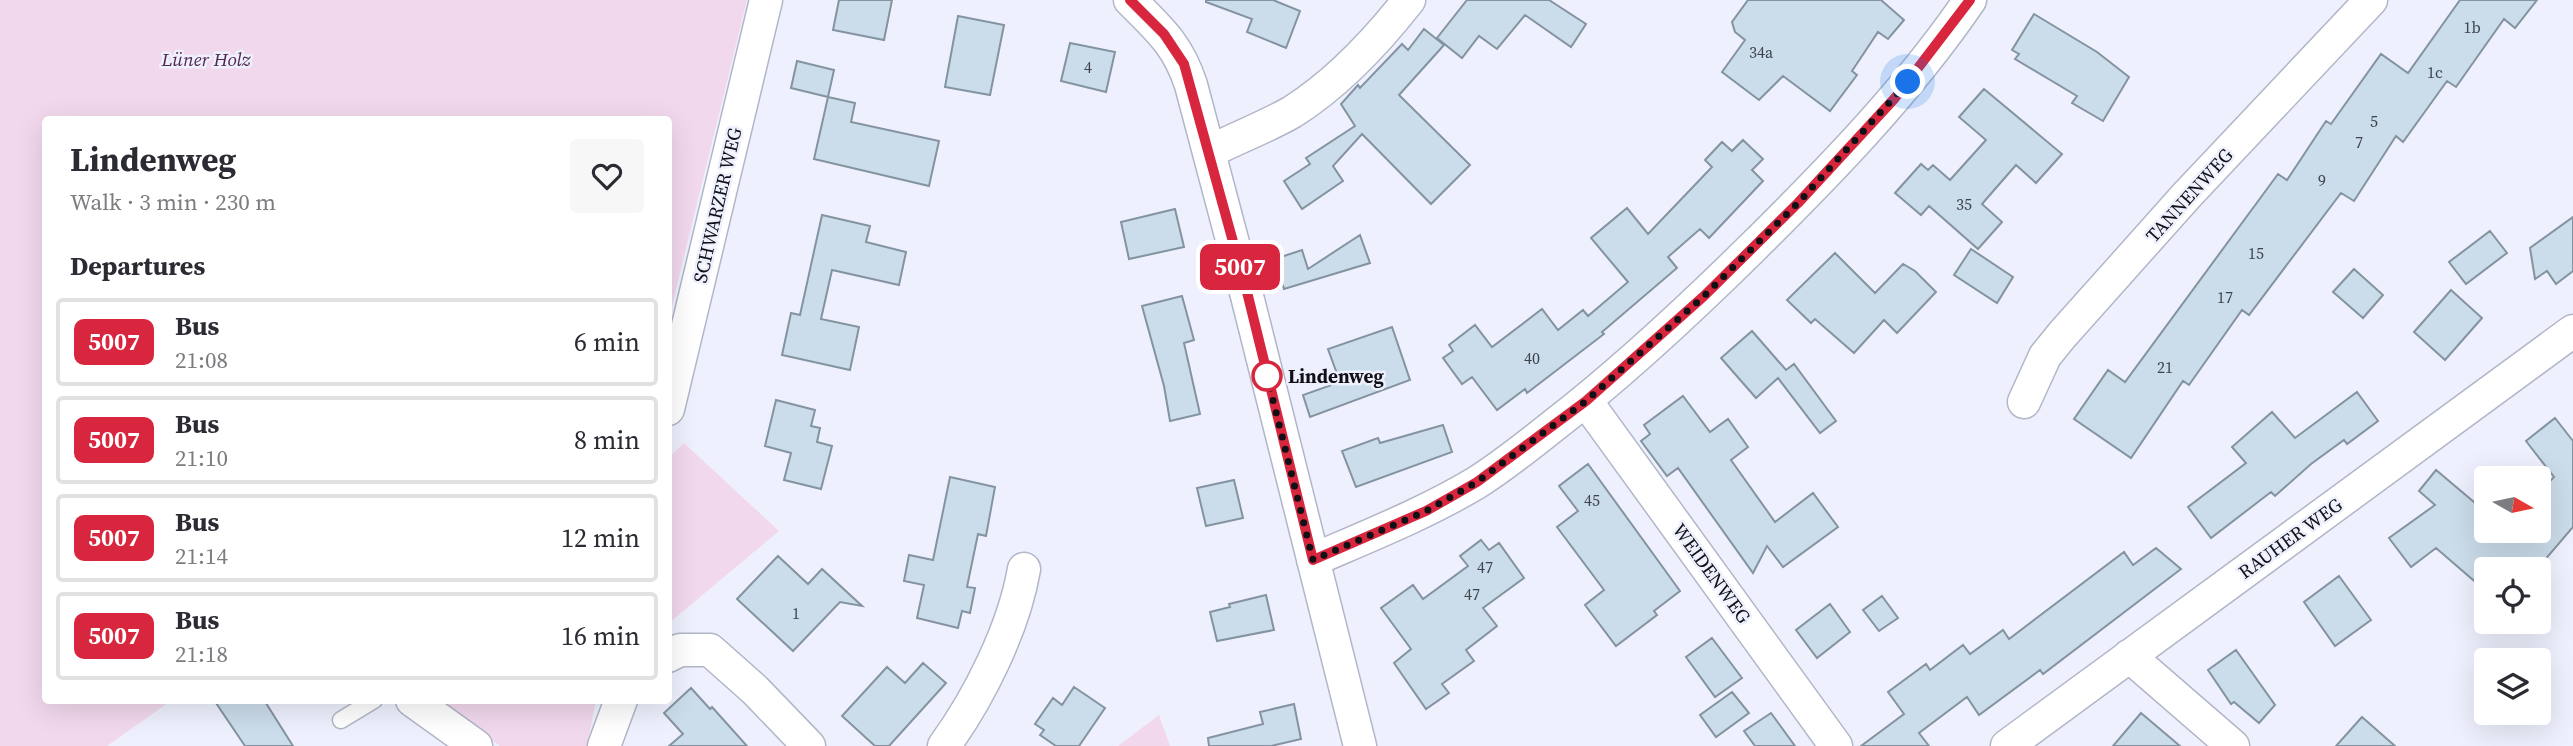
<!DOCTYPE html>
<meta charset="utf-8">
<style>
:root{--surface:#fff;--page:#f7f7f7;--text:#2b2b33;--muted:#7c7c81;--line:#e1e1e2}
body{margin:0;font-family:"Source Serif 4",serif;background:var(--page);color:var(--text);height:100vh;display:flex;flex-direction:column;font-size:26px;white-space:nowrap}
*{box-sizing:border-box;margin:0}
p{font-size:23px;color:var(--muted)}
.icon{flex:none;width:38px;height:38px;fill:none;stroke:currentColor;stroke-width:2;stroke-linecap:round;stroke-linejoin:round}
.map{position:relative;flex:1;overflow:hidden}
.sheet{position:absolute;left:42px;top:116px;width:630px;height:588px;display:flex;flex-direction:column;background:var(--surface);border-radius:7px;box-shadow:0 7px 28px #0002}
.sheet>*{flex:none}
.badge{padding:0 14px;border-radius:10px;font-size:24px;line-height:46px}
.needle{width:46px;rotate:99deg}
.controls{position:absolute;left:2474px;top:466px;display:grid;gap:14px}
.controls a{display:grid;place-items:center;width:77px;height:77px;border-radius:7px;background:var(--surface);box-shadow:0 7px 28px #0002;font-size:35px}
.you{position:absolute;width:35px;height:35px;margin:-18px;border:5px solid #fff;border-radius:50%;background:#1a73e8;box-shadow:0 0 0 10px #1a73e833}
.map>.badge{position:absolute;translate:-50% -50%;box-shadow:0 0 0 4px #fff}
h2{padding:0 28px;font-size:26px;line-height:63px}
.round{display:grid;place-items:center;flex:none;width:74px;height:74px;border-radius:7px;background:var(--page)}
.headline{display:flex;align-items:center;justify-content:space-between;height:119px;padding:0 28px}
h1{font-size:33px;font-weight:700;line-height:52px}
ul{padding:0;list-style:none}
li{display:flex;align-items:center;gap:21px;height:88px;margin:0 14px 10px;padding:0 14px;border:4px solid var(--line);border-radius:7px}
li div{flex:1}
li b{display:block;font-size:26px}
li em{font-style:normal}
li .badge{min-width:77px;font-weight:700;text-align:center}
.map>svg:first-child{display:block}
</style>
<div class="map">
<svg width="2573" height="746" viewBox="0 0 2573 746">
<rect width="100%" height="100%" fill="#eef1fd"/>
<path fill="#f2d8ed" d="M 0,0 L 747,0 L 669,318 L 668,119 L 46,119 L 46,700 L 172,700 L 107,746 L 0,746 Z
M 684,443 L 779,531 L 669,623 L 669,457 Z
M 433,700 L 596,700 L 587,746 L 500,746 Z
M 1159,715 L 1170,746 L 1118,746 Z"/>
<path fill="#cbdcea" stroke="#8493a1" stroke-width="2" d="M 839,0 L 892,0 L 884,40 L 833,30 Z
M 1206,0 L 1273,0 L 1300,11 L 1286,48 L 1247,32 L 1252,19 L 1206,2 Z
M 1467,0 L 1549,0 L 1586,24 L 1571,47 L 1525,15 L 1497,49 L 1479,36 L 1462,58 L 1437,38 Z
M 1748,0 L 1881,0 L 1904,20 L 1888,39 L 1878,32 L 1852,71 L 1857,75 L 1830,111 L 1783,76 L 1759,100 L 1722,72 L 1745,40 L 1735,32 L 1732,22 Z
M 2460,0 L 2537,0 L 2515,28 L 2504,19 L 2456,87 L 2447,81 L 2403,142 L 2396,136 L 2354,201 L 2341,193 L 2249,315 L 2242,310 L 2189,385 L 2183,381 L 2131,458 L 2074,419 L 2108,370 L 2125,382 L 2278,174 L 2287,180 L 2326,121 L 2331,124 L 2381,54 L 2408,73 Z
M 2034,14 L 2097,52 L 2129,77 L 2103,121 L 2072,103 L 2077,96 L 2015,59 L 2019,54 L 2012,50 Z
M 958,16 L 1004,25 L 990,95 L 945,87 Z
M 1424,29 L 1444,45 L 1399,95 L 1470,165 L 1431,204 L 1362,134 L 1333,166 L 1343,181 L 1302,209 L 1284,181 L 1310,164 L 1306,158 L 1355,126 L 1341,104 L 1358,85 L 1360,88 L 1402,44 L 1408,50 Z
M 1070,43 L 1115,52 L 1106,92 L 1061,81 Z
M 797,61 L 834,70 L 828,97 L 791,88 Z
M 1984,89 L 2062,154 L 2036,183 L 2016,165 L 1982,204 L 2002,222 L 1978,249 L 1929,206 L 1921,215 L 1895,193 L 1921,164 L 1928,170 L 1933,165 L 1950,180 L 1986,140 L 1959,117 Z
M 828,97 L 855,103 L 851,122 L 939,141 L 929,186 L 814,159 Z
M 1743,140 L 1763,159 L 1752,170 L 1763,181 L 1709,238 L 1700,229 L 1668,257 L 1677,268 L 1602,332 L 1604,334 L 1527,393 L 1525,389 L 1497,410 L 1472,377 L 1462,384 L 1443,358 L 1453,351 L 1449,345 L 1475,325 L 1492,347 L 1542,309 L 1558,330 L 1583,310 L 1588,316 L 1628,282 L 1591,238 L 1627,208 L 1648,234 L 1712,167 L 1705,160 L 1722,142 L 1732,151 Z
M 1175,209 L 1184,247 L 1129,259 L 1121,222 Z
M 822,215 L 870,226 L 866,242 L 906,252 L 899,285 L 832,270 L 821,319 L 859,327 L 850,370 L 782,355 L 791,313 L 800,315 Z
M 2573,217 L 2573,271 L 2556,284 L 2547,271 L 2535,279 L 2530,248 Z
M 2490,231 L 2507,253 L 2466,284 L 2449,262 Z
M 1360,235 L 1370,263 L 1284,289 L 1275,259 L 1302,250 L 1308,269 Z
M 1971,249 L 2013,277 L 1997,303 L 1954,275 Z
M 1835,253 L 1875,293 L 1903,264 L 1915,271 L 1936,292 L 1897,333 L 1884,320 L 1854,353 L 1815,319 L 1811,323 L 1787,300 Z
M 2354,269 L 2383,295 L 2363,318 L 2333,292 Z
M 2451,290 L 2482,318 L 2445,360 L 2414,332 Z
M 1182,296 L 1194,340 L 1184,343 L 1200,414 L 1170,421 L 1164,386 L 1142,306 Z
M 1392,327 L 1410,380 L 1310,417 L 1303,395 L 1340,382 L 1328,349 Z
M 1752,331 L 1786,370 L 1794,364 L 1836,421 L 1820,433 L 1778,378 L 1756,398 L 1721,358 Z
M 2357,392 L 2378,421 L 2347,444 L 2344,440 L 2311,464 L 2275,496 L 2271,492 L 2211,538 L 2188,507 L 2246,463 L 2232,447 L 2272,412 L 2295,438 Z
M 1683,396 L 1710,432 L 1728,419 L 1748,447 L 1731,460 L 1775,522 L 1813,493 L 1838,527 L 1783,567 L 1767,546 L 1753,573 L 1678,468 L 1667,476 L 1641,441 L 1650,434 L 1644,425 Z
M 776,400 L 815,410 L 811,426 L 820,428 L 817,442 L 832,446 L 821,489 L 784,480 L 791,453 L 765,446 Z
M 2555,418 L 2573,441 L 2573,527 L 2537,569 L 2487,569 L 2487,592 L 2436,548 L 2411,567 L 2389,538 L 2435,505 L 2419,491 L 2436,470 L 2487,513 L 2487,530 L 2539,530 L 2539,493 L 2554,477 L 2526,441 Z
M 1443,425 L 1452,452 L 1356,487 L 1342,451 L 1378,438 L 1380,443 Z
M 1588,464 L 1680,591 L 1654,611 L 1657,615 L 1616,646 L 1585,605 L 1604,590 L 1557,527 L 1578,511 L 1559,486 Z
M 950,477 L 995,487 L 986,536 L 978,534 L 967,587 L 975,588 L 970,613 L 962,611 L 958,628 L 917,618 L 924,585 L 904,581 L 909,555 L 933,560 Z
M 1234,480 L 1243,518 L 1206,526 L 1197,488 Z
M 1481,540 L 1489,550 L 1499,543 L 1524,578 L 1483,608 L 1497,626 L 1466,650 L 1474,661 L 1442,684 L 1449,693 L 1426,709 L 1394,663 L 1411,649 L 1381,608 L 1413,585 L 1423,599 L 1468,566 L 1460,556 Z
M 2156,548 L 2181,569 L 2043,674 L 2040,670 L 1979,715 L 1967,697 L 1919,733 L 1929,746 L 1861,746 L 1904,714 L 1888,692 L 1926,664 L 1930,670 L 1963,645 L 1970,654 L 2003,630 L 2009,639 L 2124,552 L 2133,565 Z
M 778,556 L 808,584 L 822,569 L 862,606 L 840,602 L 793,651 L 737,599 Z
M 2339,576 L 2371,620 L 2335,646 L 2304,602 Z
M 1266,595 L 1274,630 L 1217,641 L 1210,612 L 1230,607 L 1229,604 Z
M 1882,596 L 1898,618 L 1879,631 L 1863,610 Z
M 1830,604 L 1850,632 L 1817,658 L 1796,630 Z
M 1712,638 L 1742,678 L 1715,697 L 1686,657 Z
M 2236,650 L 2275,705 L 2259,723 L 2234,702 L 2231,704 L 2208,670 Z
M 923,663 L 946,683 L 889,746 L 875,746 L 842,716 L 887,667 L 905,683 Z
M 1074,687 L 1105,708 L 1079,746 L 1056,746 L 1040,735 L 1044,730 L 1035,724 L 1053,698 L 1062,705 Z
M 691,688 L 710,709 L 712,707 L 747,746 L 669,746 L 683,734 L 664,713 Z
M 1732,692 L 1749,713 L 1716,737 L 1700,715 Z
M 214,700 L 264,700 L 293,746 L 245,746 Z
M 1294,704 L 1301,739 L 1271,746 L 1209,746 L 1208,738 L 1263,724 L 1260,712 Z
M 1771,713 L 1795,746 L 1755,746 L 1744,731 Z
M 2141,713 L 2180,746 L 2113,746 Z
M 2362,717 L 2395,746 L 2336,746 Z"/>
<g fill="none" stroke-linecap="round" stroke-linejoin="round">
<g stroke="#b1b6c8" stroke-width="19">
<path id="lane" d="M 341,720 L 374,700"/>
</g>
<g stroke="#b1b6c8" stroke-width="35">
<path id="street" d="M 1130,0 C 1160,30 1178,45 1191,85 L 1247,296 L 1360,746
M 1209,152 C 1236,138 1266,127 1292,112 C 1338,83 1376,42 1409,0
M 1586,401 L 1836,746
M 2024,402 L 2045,356 L 2062,335 L 2187,195 L 2371,0
M 668,409 L 766,0
M 1313,560 C 1368,536 1424,514 1476,483 C 1503,466 1528,446 1553,426 C 1623,372 1687,312 1750,250 C 1829,172 1907,92 1970,0
M 668,656 L 680,650 L 710,650 L 755,690 L 809,746
M 2129,656 L 2233,746
M 412,700 L 476,746
M 604,746 L 621,700
M 944,746 C 979,698 1014,628 1024,569
M 2007,746 L 2573,331"/>
</g>
<use href="#lane" stroke="#fff" stroke-width="16"/>
<use href="#street" stroke="#fff" stroke-width="32"/>
</g>
<g fill="none" stroke-linecap="round" stroke-linejoin="round">
<g stroke="#fff" stroke-width="16">
<path id="line" d="M 1130,0 L 1164,34 L 1184,64 L 1248,296 L 1313,560 L 1426,511 L 1477,482 L 1586,401 L 1704,296 L 1798,203 L 1895,98 L 1970,0"/>
</g>
<use href="#line" stroke="#d7263d" stroke-width="10"/>
<path stroke="#0f1117" stroke-width="7" stroke-dasharray="0 12.6" d="M 1267,376 L 1313,560 L 1426,511 L 1477,482 L 1586,401 L 1704,296 L 1798,203 L 1908,82"/>
</g>
<circle fill="#fff" stroke="#d7263d" stroke-width="3.5" cx="1267" cy="376" r="14"/>
<g text-anchor="middle" stroke-width="5" stroke-linejoin="round" paint-order="stroke">
<g font-size="16" fill="#3e444c">
<text x="2472" y="33">1b</text>
<text x="1761" y="58">34a</text>
<text x="1088" y="73">4</text>
<text x="2435" y="78">1c</text>
<text x="2374" y="127">5</text>
<text x="2359" y="148">7</text>
<text x="2322" y="186">9</text>
<text x="1964" y="210">35</text>
<text x="2256" y="259">15</text>
<text x="2225" y="303">17</text>
<text x="1532" y="364">40</text>
<text x="2165" y="373">21</text>
<text x="1592" y="506">45</text>
<text x="1485" y="573">47</text>
<text x="1472" y="600">47</text>
<text x="796" y="619">1</text>
</g>
<g font-size="19" font-style="italic" fill="#53274e" stroke="#eef1fd">
<text x="206" y="66">Lüner Holz</text>
</g>
<g font-size="19" fill="#0f1117" stroke="#eef1fd">
<text transform="translate(2189 195) rotate(-48)" y="7">TANNENWEG</text>
<text transform="translate(717 205) rotate(-77)" y="7">SCHWARZER WEG</text>
<text transform="translate(2290 538) rotate(-36)" y="7">RAUHER WEG</text>
<text transform="translate(1712 573) rotate(54)" y="7">WEIDENWEG</text>
</g>
<g font-size="19" font-weight="bold" fill="#0f1117" stroke="#eef1fd" text-anchor="start">
<text x="1288" y="383">Lindenweg</text>
</g>
</g>
</svg>
<div class="controls">
<a><svg class="needle" viewBox="-14 -14 28 28"><path d="M0-13l5 13h-10z" fill="#e53935"/><path d="M0 13l5-13h-10z" fill="#7c7c81"/></svg></a>
<a><svg class="icon" aria-label="locate" viewBox="0 0 24 24"><circle cx="12" cy="12" r="6"/><path d="M12 2v4M12 18v4M2 12h4M18 12h4"/></svg></a>
<a><svg class="icon" aria-label="layers" viewBox="0 0 24 24"><path d="M12 4l9 5-9 5-9-5zM3 14l9 5 9-5"/></svg></a>
</div>
<div class="you" style="left:1908px;top:82px"></div>
<b class="badge" style="left:1240px;top:267px;background:#d7263d;color:#fff">5007</b>
<section class="sheet">
<div class="headline"><div><h1>Lindenweg</h1><p>Walk · 3 min · 230 m</p></div><a class="round"><svg class="icon" aria-label="heart" viewBox="0 0 24 24"><path d="M12 20l-8-8c-3-5 5-10 8-4 3-6 11-1 8 4z"/></svg></a></div>
<h2>Departures</h2>
<ul>
<li><span class="badge" style="background:#d7263d;color:#fff">5007</span><div><b>Bus</b><p>21:08</p></div><em>6 min</em></li>
<li><span class="badge" style="background:#d7263d;color:#fff">5007</span><div><b>Bus</b><p>21:10</p></div><em>8 min</em></li>
<li><span class="badge" style="background:#d7263d;color:#fff">5007</span><div><b>Bus</b><p>21:14</p></div><em>12 min</em></li>
<li><span class="badge" style="background:#d7263d;color:#fff">5007</span><div><b>Bus</b><p>21:18</p></div><em>16 min</em></li>
</ul>
</section>
</div>
